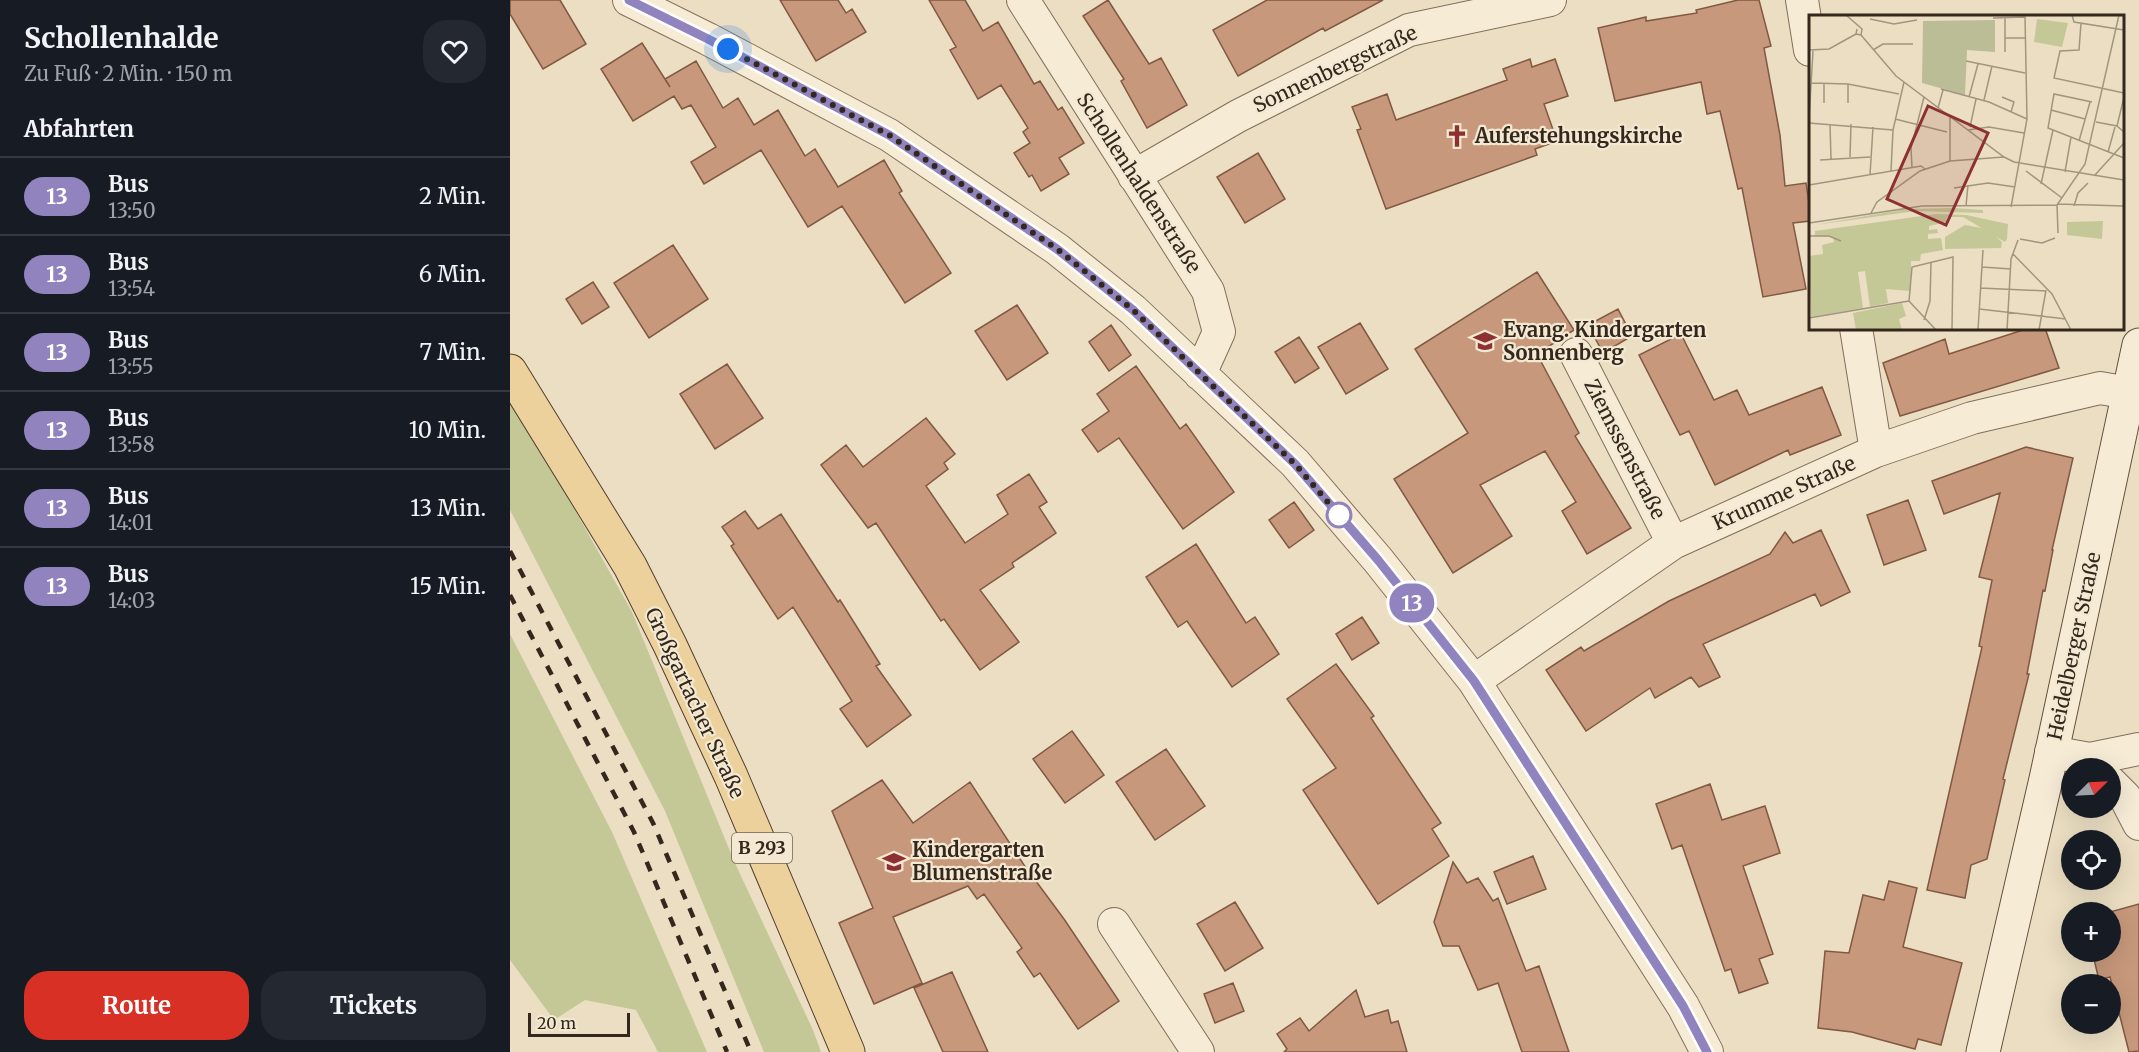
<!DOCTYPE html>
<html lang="de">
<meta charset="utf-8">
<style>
:root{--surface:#171b24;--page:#242831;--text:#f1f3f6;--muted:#9ea1a6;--line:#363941;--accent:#d93025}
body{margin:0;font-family:Merriweather,serif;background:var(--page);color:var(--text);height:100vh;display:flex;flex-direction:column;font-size:22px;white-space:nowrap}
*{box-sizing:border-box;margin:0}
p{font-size:20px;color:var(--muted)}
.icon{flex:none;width:33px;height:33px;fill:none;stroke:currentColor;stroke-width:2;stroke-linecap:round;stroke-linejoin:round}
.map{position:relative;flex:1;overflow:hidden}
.details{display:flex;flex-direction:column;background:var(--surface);width:510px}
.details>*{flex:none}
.badge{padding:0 12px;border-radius:20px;font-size:21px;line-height:39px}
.needle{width:39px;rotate:66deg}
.buttons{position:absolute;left:1551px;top:758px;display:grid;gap:12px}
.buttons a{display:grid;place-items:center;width:60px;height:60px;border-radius:50%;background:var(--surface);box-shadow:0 6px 24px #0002;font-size:30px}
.scale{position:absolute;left:18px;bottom:15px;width:102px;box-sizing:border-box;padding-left:6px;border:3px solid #34281e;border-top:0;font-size:16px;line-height:21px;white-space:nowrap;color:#34281e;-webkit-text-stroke:4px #f3e8d1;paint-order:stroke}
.you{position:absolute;width:30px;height:30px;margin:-15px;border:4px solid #fff;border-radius:50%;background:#1a73e8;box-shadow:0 0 0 9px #1a73e833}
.map>.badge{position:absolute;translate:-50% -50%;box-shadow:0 0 0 3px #fff}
h2{padding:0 24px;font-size:22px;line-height:54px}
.round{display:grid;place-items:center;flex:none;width:63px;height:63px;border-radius:24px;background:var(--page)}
.summary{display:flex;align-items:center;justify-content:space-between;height:102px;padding:0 24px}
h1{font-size:28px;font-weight:700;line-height:45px}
.primary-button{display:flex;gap:12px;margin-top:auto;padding:12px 24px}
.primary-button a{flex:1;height:69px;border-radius:24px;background:var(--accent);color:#fff;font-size:24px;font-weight:700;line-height:69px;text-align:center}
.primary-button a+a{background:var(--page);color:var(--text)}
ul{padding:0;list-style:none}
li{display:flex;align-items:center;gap:18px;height:78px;padding:0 24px;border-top:2px solid var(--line)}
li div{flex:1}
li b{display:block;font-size:22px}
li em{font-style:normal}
li .badge{min-width:66px;font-weight:700;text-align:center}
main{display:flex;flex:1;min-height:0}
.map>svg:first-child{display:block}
</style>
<main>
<section class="details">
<div class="summary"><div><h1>Schollenhalde</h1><p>Zu Fuß · 2 Min. · 150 m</p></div><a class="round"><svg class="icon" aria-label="heart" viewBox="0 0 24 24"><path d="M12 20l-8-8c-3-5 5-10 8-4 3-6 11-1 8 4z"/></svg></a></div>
<h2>Abfahrten</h2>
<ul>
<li><span class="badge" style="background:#9184be;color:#fff">13</span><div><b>Bus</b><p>13:50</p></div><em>2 Min.</em></li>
<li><span class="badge" style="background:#9184be;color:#fff">13</span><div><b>Bus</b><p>13:54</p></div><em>6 Min.</em></li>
<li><span class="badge" style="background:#9184be;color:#fff">13</span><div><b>Bus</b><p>13:55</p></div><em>7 Min.</em></li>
<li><span class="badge" style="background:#9184be;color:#fff">13</span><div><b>Bus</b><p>13:58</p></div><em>10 Min.</em></li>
<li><span class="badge" style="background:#9184be;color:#fff">13</span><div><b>Bus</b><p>14:01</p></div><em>13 Min.</em></li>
<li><span class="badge" style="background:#9184be;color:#fff">13</span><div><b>Bus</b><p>14:03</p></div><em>15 Min.</em></li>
</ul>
<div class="primary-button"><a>Route</a><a>Tickets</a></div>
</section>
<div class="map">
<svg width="1629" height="1052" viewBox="0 0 1629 1052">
<rect width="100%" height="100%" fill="#ebdec2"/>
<path fill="#c4c897" d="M 0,394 L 122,612 L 224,861 L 303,1030 L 311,1052 L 254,1052 L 155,811 L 0,510 Z
M 0,634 L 102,832 L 197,1052 L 148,1052 L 126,1010 L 75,1000 L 44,1020 L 0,960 Z"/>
<path fill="#c7987b" stroke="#815942" stroke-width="1.5" d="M 0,0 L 50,0 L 76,44 L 33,69 L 0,14 Z
M 270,0 L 328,0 L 336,13 L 342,9 L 356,32 L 306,61 Z
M 419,0 L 455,0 L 473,31 L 488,22 L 524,84 L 530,81 L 548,110 L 552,107 L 574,143 L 549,158 L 559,174 L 531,191 L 522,175 L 519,177 L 504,153 L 520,143 L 513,132 L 518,128 L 491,85 L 468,99 L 440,50 L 446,47 Z
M 598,0 L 639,64 L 651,58 L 677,105 L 637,128 L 611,81 L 614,79 L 573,16 Z
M 757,0 L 873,0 L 815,31 L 813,28 L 728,76 L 703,30 Z
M 1228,0 L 1249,0 L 1261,46 L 1254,48 L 1270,135 L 1275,186 L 1296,183 L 1300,210 L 1300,221 L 1283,223 L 1296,289 L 1253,297 L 1232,188 L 1228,189 L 1210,111 L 1197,114 L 1191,82 L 1105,101 L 1088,28 L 1136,17 L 1136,21 L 1187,13 L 1186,10 Z
M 132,43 L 160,87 L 155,79 L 186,61 L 213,108 L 228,98 L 244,125 L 268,110 L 295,156 L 305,149 L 328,187 L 374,160 L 392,191 L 389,193 L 441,273 L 395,303 L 332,206 L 298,227 L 251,150 L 194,184 L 181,162 L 206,147 L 181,105 L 172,109 L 164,96 L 123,121 L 91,69 Z
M 1020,59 L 1022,67 L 1045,59 L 1058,96 L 1034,104 L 1047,141 L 1025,149 L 1027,155 L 876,209 L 847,130 L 851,129 L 842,107 L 877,94 L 886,120 L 997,80 L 993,69 Z
M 748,153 L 775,199 L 735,223 L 707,177 Z
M 163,245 L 198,299 L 139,338 L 104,283 Z
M 1027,272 L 1064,330 L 1027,354 L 1069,433 L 1065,436 L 1121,528 L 1077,554 L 1052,511 L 1066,502 L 1035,451 L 970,485 L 1002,536 L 943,573 L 884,479 L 958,433 L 905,349 Z
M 83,282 L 99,307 L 72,324 L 56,299 Z
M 507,305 L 538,353 L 497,380 L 465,331 Z
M 1108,309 L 1122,336 L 1093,353 L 1078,325 Z
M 850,323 L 878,369 L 836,394 L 808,347 Z
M 601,325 L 621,355 L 599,371 L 579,342 Z
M 1519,328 L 1535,328 L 1549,368 L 1390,416 L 1373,363 L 1435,339 L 1439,354 Z
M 1171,334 L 1204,400 L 1227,390 L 1239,415 L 1312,387 L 1331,435 L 1280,455 L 1278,450 L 1205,485 L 1179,431 L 1170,435 L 1129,355 Z
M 789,337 L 809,368 L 785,383 L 765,352 Z
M 217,364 L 253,418 L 205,449 L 170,394 Z
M 626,366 L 670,429 L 676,424 L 724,492 L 673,529 L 609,438 L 588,452 L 572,430 L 599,411 L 587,394 Z
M 416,418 L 445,454 L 434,463 L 438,469 L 416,486 L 455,543 L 498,514 L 487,495 L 519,474 L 537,502 L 529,507 L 546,533 L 502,563 L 504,567 L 470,590 L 509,642 L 470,670 L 434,619 L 431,621 L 366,523 L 358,528 L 311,465 L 336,445 L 353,467 Z
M 1516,447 L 1563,458 L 1542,550 L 1543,550 L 1535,591 L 1533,590 L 1517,674 L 1519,674 L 1493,779 L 1495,780 L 1477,859 L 1461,865 L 1455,898 L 1417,890 L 1472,647 L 1469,646 L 1482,580 L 1469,577 L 1490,493 L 1434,514 L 1422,481 Z
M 1398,500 L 1416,550 L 1374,565 L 1357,515 Z
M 784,502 L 804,530 L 779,548 L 759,520 Z
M 235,511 L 248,529 L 271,514 L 328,602 L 330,600 L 370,664 L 366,666 L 401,715 L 357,747 L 330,709 L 342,701 L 283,607 L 268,619 L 221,546 L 224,544 L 212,527 Z
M 1311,530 L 1340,592 L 1311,606 L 1305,594 L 1193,644 L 1210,677 L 1189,687 L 1181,677 L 1145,698 L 1140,688 L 1076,731 L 1036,670 L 1071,647 L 1074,651 L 1159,601 L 1260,554 L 1275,532 L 1283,543 Z
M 686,544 L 736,623 L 745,617 L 769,654 L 722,687 L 677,621 L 668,627 L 636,577 Z
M 852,617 L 869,643 L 842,660 L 826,634 Z
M 826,664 L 864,716 L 861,718 L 931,823 L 922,829 L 939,856 L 868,904 L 793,790 L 826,768 L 777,699 Z
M 562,731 L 594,775 L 555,803 L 523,759 Z
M 656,749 L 695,806 L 645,840 L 606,782 Z
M 372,780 L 403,823 L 460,782 L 514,865 L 554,919 L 609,1001 L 568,1029 L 530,973 L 524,977 L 507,952 L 512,948 L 474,894 L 467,899 L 458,886 L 383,917 L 412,983 L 364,1004 L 329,923 L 363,908 L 322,811 Z
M 1200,784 L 1212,820 L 1255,806 L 1270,853 L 1233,866 L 1263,954 L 1249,959 L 1258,983 L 1229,993 L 1221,969 L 1215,971 L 1172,845 L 1162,849 L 1146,804 Z
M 1023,856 L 1036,889 L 997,904 L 984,872 Z
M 943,862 L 957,883 L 968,878 L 983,901 L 988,898 L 1016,971 L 1029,966 L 1059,1052 L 1012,1052 L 988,983 L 968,990 L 949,946 L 933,946 L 924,922 Z
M 1379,881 L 1407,888 L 1393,947 L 1452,963 L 1431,1045 L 1408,1039 L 1405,1049 L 1342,1032 L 1308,1028 L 1315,951 L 1339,953 L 1353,895 L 1374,900 Z
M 725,902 L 753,948 L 715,971 L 687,924 Z
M 1629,904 L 1629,1051 L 1619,1052 L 1600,977 L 1589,980 L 1582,951 L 1600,951 L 1600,912 Z
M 442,972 L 478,1052 L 433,1052 L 404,988 Z
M 723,983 L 734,1011 L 705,1023 L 694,994 Z
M 846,990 L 855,1017 L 878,1010 L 881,1023 L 888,1021 L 897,1052 L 774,1052 L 777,1049 L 767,1034 L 790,1018 L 799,1031 Z"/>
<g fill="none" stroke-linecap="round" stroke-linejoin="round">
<g stroke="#836f5b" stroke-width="34">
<path id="minor" d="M 119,0 L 198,39 L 379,135 L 547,249 L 623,310 L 785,463 L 868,560 L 964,681 L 1173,1006 L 1197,1052
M 513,0 L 698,291 L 709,332 L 690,374
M 1292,0 L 1300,50
M 624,176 L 728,116 L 899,30 L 1040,0
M 1346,328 L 1366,451
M 1066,354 L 1163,543
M 964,681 L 1163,543 L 1366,451 L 1462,418 L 1590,388 L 1619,393
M 1541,752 L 1580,759 L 1588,768
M 1580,759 L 1629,749
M 1600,782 L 1615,797 L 1629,824
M 604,924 L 688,1052"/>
</g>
<g stroke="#65513e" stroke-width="35">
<path id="secondary" d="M 1473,1052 L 1536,779 L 1629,345"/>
</g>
<g stroke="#513e2f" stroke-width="35">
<path id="primary" d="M 0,371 L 120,566 L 160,645 L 221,776 L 338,1052"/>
</g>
<use href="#minor" stroke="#f6ebd5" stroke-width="32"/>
<use href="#secondary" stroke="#f6ebd5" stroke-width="33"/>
<use href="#primary" stroke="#ecd19c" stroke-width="33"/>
<path stroke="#34281e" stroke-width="4.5" stroke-dasharray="10 10" stroke-linecap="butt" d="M 0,551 L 143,823 L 241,1052
M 0,595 L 124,832 L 217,1052"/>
</g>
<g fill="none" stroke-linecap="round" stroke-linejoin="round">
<g stroke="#fff" stroke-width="14">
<path id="line" d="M 119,0 L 198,39 L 379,135 L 547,249 L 623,310 L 785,464 L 868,560 L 964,681 L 1173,1006 L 1197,1052"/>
</g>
<use href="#line" stroke="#9184be" stroke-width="9"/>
<path stroke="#34281e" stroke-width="6" stroke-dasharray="0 10.8" d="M 218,49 L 379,135 L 547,249 L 623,310 L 785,464 L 829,515"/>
</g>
<defs>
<g id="church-bare" transform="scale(1.8)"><path d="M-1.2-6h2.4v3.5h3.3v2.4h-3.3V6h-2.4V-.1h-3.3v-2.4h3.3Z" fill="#8e2f32" stroke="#f3e8d1" stroke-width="2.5" paint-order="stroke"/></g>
<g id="school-bare" transform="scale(1.8)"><path d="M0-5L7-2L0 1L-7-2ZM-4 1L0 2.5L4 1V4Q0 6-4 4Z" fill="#8e2f32" stroke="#f3e8d1" stroke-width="2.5" paint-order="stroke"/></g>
</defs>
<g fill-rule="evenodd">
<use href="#church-bare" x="947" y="136"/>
<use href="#school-bare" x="975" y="341"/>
<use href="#school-bare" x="384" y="862"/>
</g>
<circle fill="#fff" stroke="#9184be" stroke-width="3" cx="829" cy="515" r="12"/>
<g text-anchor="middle" stroke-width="4.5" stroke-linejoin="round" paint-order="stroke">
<rect fill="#f3e8d1" stroke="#6d6254" stroke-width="1.5" x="222" y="833" width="60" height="30" rx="4.5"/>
<g font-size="18" font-weight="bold" fill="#34281e">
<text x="252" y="854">B 293</text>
</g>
<g font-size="20" fill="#34281e" stroke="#f3e8d1">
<text transform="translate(825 69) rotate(-25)" y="7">Sonnenbergstraße</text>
<text transform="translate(629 183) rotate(57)" y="7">Schollenhaldenstraße</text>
<text transform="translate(1115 449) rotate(63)" y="7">Ziemssenstraße</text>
<text transform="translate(1274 493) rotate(-24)" y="7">Krumme Straße</text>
<text transform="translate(1564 646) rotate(-78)" y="7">Heidelberger Straße</text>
<text transform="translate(185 703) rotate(65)" y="7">Großgartacher Straße</text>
</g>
<g font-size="20" font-weight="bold" fill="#34281e" stroke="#f3e8d1" text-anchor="start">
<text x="965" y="143">Auferstehungskirche</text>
<text x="993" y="337">Evang. Kindergarten<tspan x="993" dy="23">Sonnenberg</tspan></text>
<text x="402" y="857">Kindergarten<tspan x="402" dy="23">Blumenstraße</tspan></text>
</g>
</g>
<g transform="translate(1299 15)">
<rect width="315" height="315" fill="#ebdec2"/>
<path d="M 228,4 L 259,8 L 253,32 L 225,27 ZM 144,193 L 174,195 L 174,198 L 107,196 L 6,210 L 97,194 ZM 127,199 L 157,200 L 199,209 L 198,224 L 196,227 L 154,202 L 138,202 L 137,207 L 120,211 L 120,215 L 128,214 L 129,218 L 119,219 L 119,224 L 132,223 L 134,235 L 112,239 L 111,246 L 102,246 L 102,276 L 77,274 L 79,288 L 61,292 L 56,256 L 49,257 L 54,293 L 2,302 L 0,241 L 14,239 L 13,230 L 25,227 L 24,222 L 6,221 L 6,216 ZM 294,206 L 293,224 L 258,220 L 258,207 ZM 156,210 L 178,214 L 193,227 L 192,233 L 136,234 L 136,222 ZM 93,288 L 97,301 L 90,304 L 93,315 L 47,315 L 44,298 Z" fill="#c4c897"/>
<path d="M 186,5 L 186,37 L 158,35 L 156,80 L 113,68 L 114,6 Z" fill="#babd96"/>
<path fill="none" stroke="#a29580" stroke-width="1.5" d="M 37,0 L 53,14 L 52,20 L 47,19 L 48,14M 263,0 L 265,7 L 315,15M 184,3 L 216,2 L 218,104 L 202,192M 196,3 L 196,37M 61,4 L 85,9 L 108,5M 272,8 L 270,35 L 251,36 L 245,63 L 315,78M 52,20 L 87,61 L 195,142 L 205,147 L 315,165M 196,23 L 216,23M 0,35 L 20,34 L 47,19M 64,35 L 74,29 L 104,29M 157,46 L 216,58M 2,68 L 39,69 L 90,79M 15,68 L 15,88M 39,69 L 39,88M 132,74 L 180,87 L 218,104M 160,82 L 169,49M 193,82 L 205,87 L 202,97M 175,85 L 183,51M 283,87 L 245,79 L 239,113 L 315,143M 129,93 L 134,75M 242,95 L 276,104M 0,104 L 4,36M 86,104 L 138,117M 287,107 L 308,111 L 315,117M 0,108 L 84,115M 21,109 L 22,144M 308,111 L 315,82M 161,112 L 167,84M 159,115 L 180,112 L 215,118M 270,126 L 281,87M 299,137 L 306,112M 41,142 L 42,109M 11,145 L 61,142M 141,146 L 141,102M 103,153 L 102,133 L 115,82M 82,156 L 84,115 L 95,67M 217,156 L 253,183M 256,157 L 262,122M 61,160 L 64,112M 286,160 L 315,128M 232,169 L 244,115M 0,170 L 112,151 L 116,154M 145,173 L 179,168 L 206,172M 249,189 L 315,191M 248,190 L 249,218M 157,191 L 159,170M 265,191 L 269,178 L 279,168M 62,198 L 68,187 L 111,156 L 141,146 L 195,142M 0,208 L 113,191 L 248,190 L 276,149 L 310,0M 0,221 L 20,221 L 32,226M 211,224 L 233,228 L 246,223M 204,239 L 243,279 L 262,315M 173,252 L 202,254M 171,273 L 237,276M 100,286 L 103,252 L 144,242 L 143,315M 100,286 L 127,315M 170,294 L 257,304M 0,303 L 100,286M 115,305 L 121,286 L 122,248M 169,315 L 174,235M 198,315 L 202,244 L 209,225M 230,315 L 237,275"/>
<path fill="#8e2f32" fill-opacity="0.15" stroke="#8e2f32" stroke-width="3" d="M 119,91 L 179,118 L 137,210 L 78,184 Z"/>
<rect width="315" height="315" fill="none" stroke="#34281e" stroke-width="3"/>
</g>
</svg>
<div class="buttons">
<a><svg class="needle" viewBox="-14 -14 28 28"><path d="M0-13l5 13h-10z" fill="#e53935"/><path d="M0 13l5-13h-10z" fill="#9ea1a6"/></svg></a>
<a><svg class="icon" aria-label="locate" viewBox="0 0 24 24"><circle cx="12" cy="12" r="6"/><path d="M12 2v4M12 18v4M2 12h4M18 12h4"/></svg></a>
<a>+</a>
<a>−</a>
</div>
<div class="scale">20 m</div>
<div class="you" style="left:218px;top:49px"></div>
<b class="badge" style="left:902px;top:603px;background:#9184be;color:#fff">13</b>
</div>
</main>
